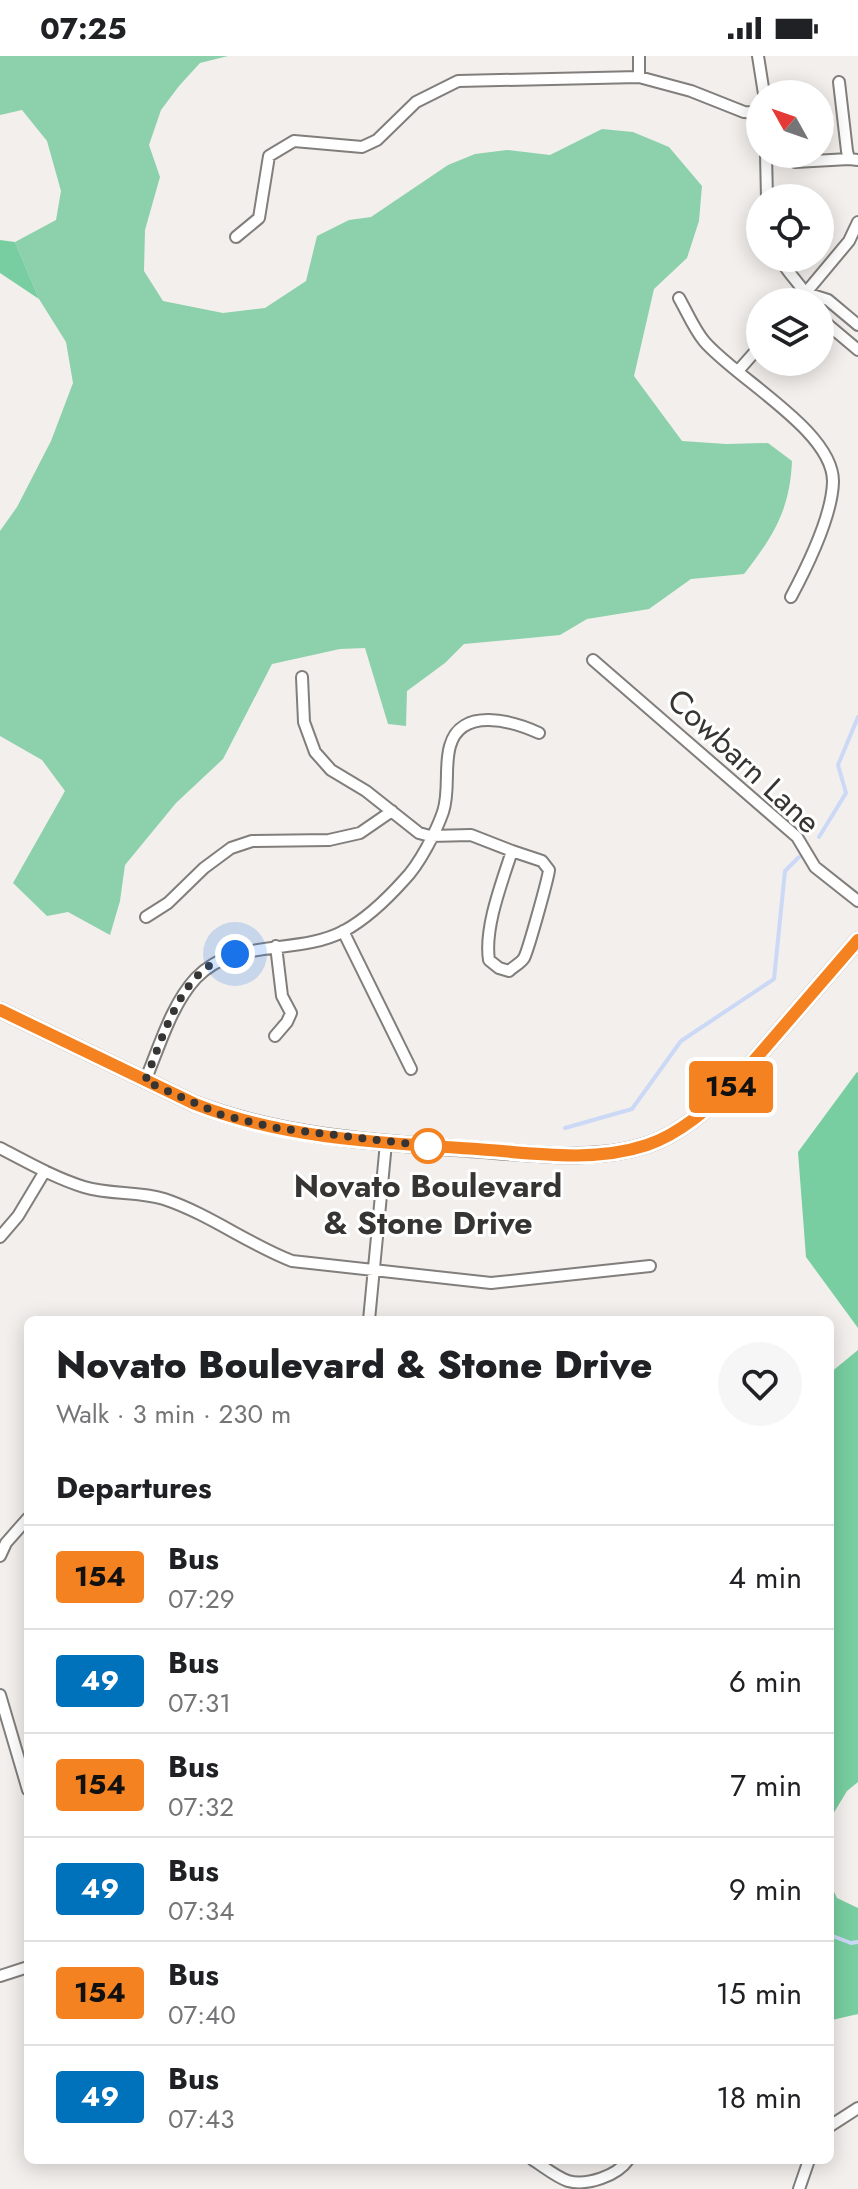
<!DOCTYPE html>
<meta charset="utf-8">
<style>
:root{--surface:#fff;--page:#f6f6f6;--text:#202124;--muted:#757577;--line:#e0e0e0}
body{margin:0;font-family:Jost,sans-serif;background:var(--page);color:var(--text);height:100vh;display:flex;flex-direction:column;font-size:30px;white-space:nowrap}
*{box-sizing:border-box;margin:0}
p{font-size:26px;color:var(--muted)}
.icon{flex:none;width:44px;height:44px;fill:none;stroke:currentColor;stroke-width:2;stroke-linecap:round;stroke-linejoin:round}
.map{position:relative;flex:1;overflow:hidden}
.side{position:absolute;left:24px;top:1260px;width:810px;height:848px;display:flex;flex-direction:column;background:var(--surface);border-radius:12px;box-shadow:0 4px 20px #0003}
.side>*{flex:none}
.badge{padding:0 16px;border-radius:6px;font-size:28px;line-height:52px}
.needle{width:52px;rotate:310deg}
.fabs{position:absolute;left:746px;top:24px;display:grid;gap:16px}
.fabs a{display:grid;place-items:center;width:88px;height:88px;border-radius:50%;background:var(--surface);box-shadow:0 4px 20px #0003;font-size:40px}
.you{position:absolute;width:40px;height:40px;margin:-20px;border:6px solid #fff;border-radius:50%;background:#1a73e8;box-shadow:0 0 0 12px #1a73e833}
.map>.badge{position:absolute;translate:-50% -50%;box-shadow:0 0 0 4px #fff}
h2{padding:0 32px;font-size:30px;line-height:72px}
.round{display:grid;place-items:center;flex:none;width:84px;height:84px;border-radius:42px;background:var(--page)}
.head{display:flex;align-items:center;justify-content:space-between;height:136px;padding:0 32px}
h1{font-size:38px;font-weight:800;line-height:60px}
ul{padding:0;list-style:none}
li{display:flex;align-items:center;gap:24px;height:104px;padding:0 32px;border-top:2px solid var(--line)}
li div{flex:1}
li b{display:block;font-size:30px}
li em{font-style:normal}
li .badge{min-width:88px;font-weight:700;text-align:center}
.status{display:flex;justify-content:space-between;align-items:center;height:56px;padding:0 40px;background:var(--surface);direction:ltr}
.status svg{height:22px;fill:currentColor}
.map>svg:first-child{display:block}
</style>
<div class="status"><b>07:25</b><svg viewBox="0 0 49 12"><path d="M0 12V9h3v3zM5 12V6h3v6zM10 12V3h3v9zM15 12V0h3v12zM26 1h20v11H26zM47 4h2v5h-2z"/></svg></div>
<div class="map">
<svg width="858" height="2133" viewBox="0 0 858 2133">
<rect width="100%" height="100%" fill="#f3efec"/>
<path fill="#8cd1ab" d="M 0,0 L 228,0 L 200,7 L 179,30 L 161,54 L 149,89 L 160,121 L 145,174 L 144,215 L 163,245 L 223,257 L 265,252 L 306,225 L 317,180 L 349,164 L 371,161 L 448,109 L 475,98 L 507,94 L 550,99 L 602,73 L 633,76 L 669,91 L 702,130 L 699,165 L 687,202 L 654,233 L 634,320 L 682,385 L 726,388 L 768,387 L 792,405 C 790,454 773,481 744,518 L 691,523 L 649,553 L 587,563 L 560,579 L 464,588 L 445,607 L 407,635 L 406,670 L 388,668 L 365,592 L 340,593 L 272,608 L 223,703 L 176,747 L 125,809 L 120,845 L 110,879 L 68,856 L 47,860 L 13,827 L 65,735 L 42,704 L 0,680 L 0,475 L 17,451 L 51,385 L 73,327 L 66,286 L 39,243 L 15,186 L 56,164 L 61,135 L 47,85 L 22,54 L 0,59 Z"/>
<path fill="#78cea0" d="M 0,184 L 15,186 L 39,243 L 0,217 Z
M 857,1016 L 858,1017 L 858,1272 L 806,1201 L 798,1096 Z
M 858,1294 L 858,1726 L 847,1735 L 830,1763 L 830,1317 Z
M 830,1827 L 837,1842 L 858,1852 L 858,1958 L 832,1964 L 830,1963 Z"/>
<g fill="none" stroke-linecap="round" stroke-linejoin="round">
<path stroke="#cbd9f6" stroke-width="4" d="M 819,781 L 846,737 L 838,709 L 858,661
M 565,1072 L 632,1053 L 681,985 L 774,923 L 785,815 L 799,801
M 830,1879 L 851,1887 L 858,1886"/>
<g stroke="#817e7b" stroke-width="14">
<path id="street" d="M 758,0 L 764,38
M 639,21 L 639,0
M 839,26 L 847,95 L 849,103 L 858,104
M 766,98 L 767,142
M 795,106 L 849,103
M 236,181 L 259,162 L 269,100 L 294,85 L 362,91 L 377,84 L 416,46 L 458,25 L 639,21 L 691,35 L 744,56 L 760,57
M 780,202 C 788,219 803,229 810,246
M 806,237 L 828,244 L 858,269
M 679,242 C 687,256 694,273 704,285 C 735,322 834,375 833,426 C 832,461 807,511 791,541
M 798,246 L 849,185 L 858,166
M 820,262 L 858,294
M 738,315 L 760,290
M 593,604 L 797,781 L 815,811 L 858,845
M 302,621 L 304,666 L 315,696 L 331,714 L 366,735 L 419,777 L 430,780 L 471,779 L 512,795
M 512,795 L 542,805 L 549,814 C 548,823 528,895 524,902 C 521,907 513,911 509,915 L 499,912 L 489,904 C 484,872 502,826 512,795 Z
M 146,861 L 168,847 L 204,812 L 231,792 L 252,785 L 329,784 L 360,777 L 392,755
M 343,875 L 411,1013
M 275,980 L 287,966 L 291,957 L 282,940 L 276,890
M 145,1025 C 159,992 171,949 196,922 C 235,881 297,900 344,875 C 366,863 387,843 404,824 C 419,809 436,776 443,756 C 450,735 444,711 450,690 C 461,650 513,665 539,677
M 0,1092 C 27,1106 55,1122 84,1131 C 110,1139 138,1135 164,1143 C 209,1158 248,1188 292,1205 L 491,1227 L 650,1210
M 0,1181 L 18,1160 L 45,1115
M 369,1264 L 386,1087
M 0,1500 L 6,1487 L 28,1462
M 0,1639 L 28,1734
M 0,1920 L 28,1911
M 830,2070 L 858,2052
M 533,2104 C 543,2110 556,2121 568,2125 C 587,2130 617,2120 628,2104
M 799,2133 L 809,2104"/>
</g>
<g stroke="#817e7b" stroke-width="18">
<path id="secondary" d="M 0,954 L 195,1048 C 286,1083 387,1087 483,1094 C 537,1098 595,1106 647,1089 C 680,1078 707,1053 732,1030 L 858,884"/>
</g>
<use href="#street" stroke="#fff" stroke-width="10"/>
<use href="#secondary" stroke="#fff" stroke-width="14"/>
</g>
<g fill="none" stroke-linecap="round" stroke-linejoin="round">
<g stroke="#fff" stroke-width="18">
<path id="line" d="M 0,954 L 195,1048 C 284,1083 383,1087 477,1093 C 532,1097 593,1107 647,1089 C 680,1078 707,1053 732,1030 L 858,884"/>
</g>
<use href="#line" stroke="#f58220" stroke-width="12"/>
<path stroke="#363534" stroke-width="8" stroke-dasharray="0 14.4" d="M 235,898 C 227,901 219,904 212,908 C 177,929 160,989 145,1025 L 222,1059 L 276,1072 L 428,1090"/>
</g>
<circle fill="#fff" stroke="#f58220" stroke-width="4" cx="428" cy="1090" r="16"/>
<g text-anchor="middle" stroke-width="6" stroke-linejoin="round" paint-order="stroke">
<g font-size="32" fill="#363534" stroke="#fff">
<text transform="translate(744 705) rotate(43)" y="11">Cowbarn Lane</text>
</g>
<g font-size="32" font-weight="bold" fill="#363534" stroke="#fff">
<text x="428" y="1141">Novato Boulevard<tspan x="428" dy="37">&amp; Stone Drive</tspan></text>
</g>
</g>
</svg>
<div class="fabs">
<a><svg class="needle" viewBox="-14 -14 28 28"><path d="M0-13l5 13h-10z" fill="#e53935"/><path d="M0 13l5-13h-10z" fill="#757577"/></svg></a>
<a><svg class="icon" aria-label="locate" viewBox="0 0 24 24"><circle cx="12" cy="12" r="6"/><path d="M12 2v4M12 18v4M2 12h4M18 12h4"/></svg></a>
<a><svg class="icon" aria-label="layers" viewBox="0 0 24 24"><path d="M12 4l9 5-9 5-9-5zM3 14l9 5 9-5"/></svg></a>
</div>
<div class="you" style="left:235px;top:898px"></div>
<b class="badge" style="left:731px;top:1031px;background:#f58220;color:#111">154</b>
<section class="side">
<div class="head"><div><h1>Novato Boulevard &amp; Stone Drive</h1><p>Walk · 3 min · 230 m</p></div><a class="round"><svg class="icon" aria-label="heart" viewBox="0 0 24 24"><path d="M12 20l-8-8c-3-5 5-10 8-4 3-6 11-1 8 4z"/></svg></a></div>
<h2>Departures</h2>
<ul>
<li><span class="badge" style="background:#f58220;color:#111">154</span><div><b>Bus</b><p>07:29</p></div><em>4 min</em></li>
<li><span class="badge" style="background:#0072bc;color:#fff">49</span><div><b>Bus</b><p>07:31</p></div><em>6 min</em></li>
<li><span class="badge" style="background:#f58220;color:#111">154</span><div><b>Bus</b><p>07:32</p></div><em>7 min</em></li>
<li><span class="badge" style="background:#0072bc;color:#fff">49</span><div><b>Bus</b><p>07:34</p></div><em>9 min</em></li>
<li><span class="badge" style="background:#f58220;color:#111">154</span><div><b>Bus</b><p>07:40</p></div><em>15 min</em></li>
<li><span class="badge" style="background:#0072bc;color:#fff">49</span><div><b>Bus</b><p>07:43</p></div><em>18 min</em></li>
</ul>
</section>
</div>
